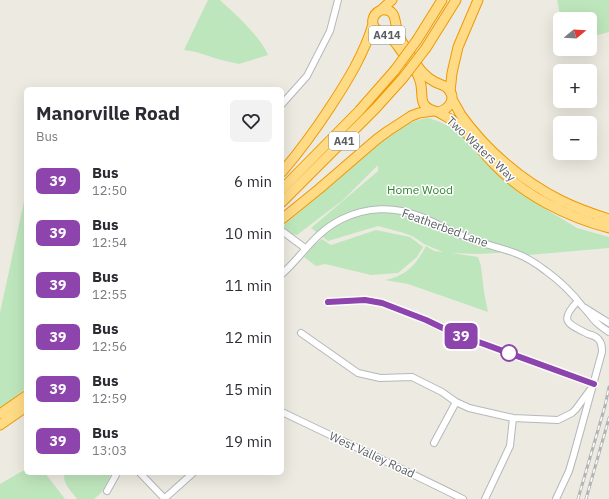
<!DOCTYPE html>
<meta charset="utf-8">
<style>
:root{--surface:#fff;--page:#f2f2f3;--text:#2b2b33;--muted:#7c7c81}
body{margin:0;font-family:"IBM Plex Sans",sans-serif;background:var(--page);color:var(--text);height:100vh;display:flex;flex-direction:column;font-size:15px;white-space:nowrap}
*{box-sizing:border-box;margin:0}
p{font-size:13px;color:var(--muted)}
.icon{flex:none;width:22px;height:22px;fill:none;stroke:currentColor;stroke-width:2;stroke-linecap:round;stroke-linejoin:round}
.map{position:relative;flex:1;overflow:hidden}
.details{position:absolute;left:24px;top:87px;width:260px;height:388px;display:flex;flex-direction:column;background:var(--surface);border-radius:6px;box-shadow:0 4px 16px #0002}
.details>*{flex:none}
.badge{padding:0 8px;border-radius:6px;font-size:14px;line-height:26px}
.needle{width:26px;rotate:72deg}
.tools{position:absolute;left:553px;top:12px;display:grid;gap:8px}
.tools a{display:grid;place-items:center;width:44px;height:44px;border-radius:6px;background:var(--surface);box-shadow:0 4px 16px #0002;font-size:20px}
.map>.badge{position:absolute;translate:-50% -50%;box-shadow:0 0 0 2px #fff}
.round{display:grid;place-items:center;flex:none;width:42px;height:42px;border-radius:6px;background:var(--page)}
.headline{display:flex;align-items:center;justify-content:space-between;height:68px;padding:0 12px}
h1{font-size:19px;font-weight:800;line-height:30px}
ul{padding:0;list-style:none}
li{display:flex;align-items:center;gap:12px;height:52px;padding:0 12px}
li div{flex:1}
li b{display:block;font-size:15px}
li em{font-style:normal}
li .badge{min-width:44px;font-weight:700;text-align:center}
.map>svg:first-child{display:block}
</style>
<div class="map">
<svg width="609" height="499" viewBox="0 0 609 499">
<rect width="100%" height="100%" fill="#edeae1"/>
<path fill="#bee6bc" d="M 208,0 L 220,0 C 235,14 261,37 268,55 L 239,64 L 221,60 L 196,52 L 184,50 L 191,35 Z
M 557,0 L 609,0 L 609,32 L 590,37 L 590,19 L 561,19 Z
M 429,118 L 440,122 L 452,128 L 461,134 L 473,150 L 518,192 L 577,228 L 609,237 L 609,248 L 528,255 L 516,252 L 478,254 L 452,253 L 478,257 L 481,266 L 484,292 L 488,312 L 408,284 L 385,280 C 406,276 416,265 426,246 L 434,251 L 443,252 L 424,244 L 414,237 L 404,233 L 378,226 L 328,241 L 311,228 L 378,171 L 378,165 L 343,200 L 297,235 L 291,234 L 282,227 L 380,143 C 396,131 408,120 429,118 Z
M 26,192 L 26,388 L 14,399 L 0,407 L 0,313 Z
M 376,230 L 410,237 L 423,247 L 417,257 L 398,273 L 371,275 L 325,264 L 316,266 L 304,257 L 313,246 L 322,239 L 331,245 Z
M 26,469 L 26,473 L 45,473 L 65,499 L 0,499 L 0,484 Z
M 65,473 L 112,473 L 101,493 L 94,499 L 77,499 C 72,492 61,482 65,473 Z"/>
<g fill="none" stroke-linecap="round" stroke-linejoin="round">
<g stroke="#b4b8bc" stroke-width="8">
<path id="minor" d="M 282,104 L 307,76 L 330,31 L 338,0
M 282,231 L 305,248
M 282,274 C 303,255 315,232 342,219 C 366,207 394,206 419,216 C 435,222 449,231 466,237 C 482,244 499,247 515,253 C 526,257 537,264 546,271 C 560,281 573,294 583,307 C 588,312 592,318 597,323 C 601,327 605,329 609,332
M 328,302 L 365,300 L 382,303 L 425,320 L 451,332 L 528,360 L 593,384
M 585,308 L 609,323
M 301,333 L 358,373 L 380,378 L 412,377 L 442,392 L 456,402 L 469,408 L 513,418 L 558,420 L 572,413 L 576,409 L 593,386
M 282,412 C 342,441 403,469 463,499
M 434,443 L 456,402
M 140,473 L 164,498
M 107,491 L 117,473
M 164,499 L 193,473
M 485,499 L 510,446 L 513,418
M 556,499 L 569,471 L 574,454 L 602,352 C 602,347 602,344 599,340 C 597,337 592,335 588,334 C 568,324 558,321 578,301"/>
</g>
<g stroke="#e90" stroke-width="11">
<path id="highway" d="M 381,10 C 398,8 394,23 398,34 C 399,37 401,39 402,42 C 409,52 415,64 423,73 C 426,76 431,80 435,82 C 439,84 443,85 446,87 C 458,97 450,109 438,112 C 414,106 426,95 419,78 C 416,69 408,60 402,52 C 399,48 396,43 393,40 C 386,33 370,31 373,19 C 374,14 377,12 381,10 Z
M 380,11 L 392,0
M 417,40 L 442,0
M 426,48 L 456,0
M 450,92 L 452,73 L 458,47 L 478,0
M 452,99 C 455,104 458,110 461,115 C 486,150 522,181 560,200 C 576,208 593,214 609,219
M 438,112 C 443,115 447,117 452,120 C 467,130 481,151 494,164 C 524,195 567,217 609,228
M 282,172 C 300,151 316,129 331,106 C 348,80 364,54 373,24
M 282,189 L 359,111 L 395,70
M 282,202 L 376,108 L 403,78
M 282,219 L 319,189 L 377,139 L 388,131 L 411,116 L 419,113 L 433,111
M 0,414 L 26,396
M 0,425 L 26,407"/>
</g>
<use href="#minor" stroke="#fff" stroke-width="6"/>
<use href="#highway" stroke="#ffdb86" stroke-width="9"/>
<g stroke="#b3b4b4" stroke-width="3">
<path id="rail" d="M 578,499 L 605,406 L 609,387
M 586,499 L 609,418"/>
</g>
<use href="#rail" stroke="#fff" stroke-width="1.5" stroke-dasharray="4.5" stroke-linecap="butt"/>
<g stroke="#e90" stroke-width="11" stroke-linecap="butt">
<path id="highway-bridge" d="M 395,70 L 417,40
M 403,78 L 426,48"/>
</g>
<use href="#highway-bridge" stroke="#ffdb86" stroke-width="9"/>
</g>
<g fill="none" stroke-linecap="round" stroke-linejoin="round">
<g stroke="#fff" stroke-width="9">
<path id="line" d="M 328,302 L 365,300 L 382,303 L 426,320 L 451,332 L 594,384"/>
</g>
<use href="#line" stroke="#8e44ad" stroke-width="6"/>
</g>
<circle fill="#fff" stroke="#8e44ad" stroke-width="2" cx="509" cy="353" r="8"/>
<g text-anchor="middle" stroke-width="3" stroke-linejoin="round" paint-order="stroke">
<g fill="#fff" stroke="#8c8e92" stroke-width="1">
<rect x="369" y="26" width="36" height="18" rx="3"/>
<rect x="329" y="132" width="30" height="18" rx="3"/>
</g>
<g font-size="11" font-weight="bold" fill="#5a5e63">
<text x="387" y="39">A414</text>
<text x="344" y="145">A41</text>
</g>
<g font-size="12" fill="#5a5e63" stroke="#fff">
<text transform="translate(481 149) rotate(43)" y="4">Two Waters Way</text>
<text transform="translate(445 228) rotate(20)" y="4">Featherbed Lane</text>
<text transform="translate(372 455) rotate(25)" y="4">West Valley Road</text>
</g>
<g font-size="12" fill="#308330" stroke="#fff">
<text x="420" y="194">Home Wood</text>
</g>
</g>
</svg>
<div class="tools">
<a><svg class="needle" viewBox="-14 -14 28 28"><path d="M0-13l5 13h-10z" fill="#e53935"/><path d="M0 13l5-13h-10z" fill="#7c7c81"/></svg></a>
<a>+</a>
<a>−</a>
</div>
<b class="badge" style="left:461px;top:336px;background:#8e44ad;color:#fff">39</b>
<section class="details">
<div class="headline"><div><h1>Manorville Road</h1><p>Bus</p></div><a class="round"><svg class="icon" aria-label="heart" viewBox="0 0 24 24"><path d="M12 20l-8-8c-3-5 5-10 8-4 3-6 11-1 8 4z"/></svg></a></div>
<ul>
<li><span class="badge" style="background:#8e44ad;color:#fff">39</span><div><b>Bus</b><p>12:50</p></div><em>6 min</em></li>
<li><span class="badge" style="background:#8e44ad;color:#fff">39</span><div><b>Bus</b><p>12:54</p></div><em>10 min</em></li>
<li><span class="badge" style="background:#8e44ad;color:#fff">39</span><div><b>Bus</b><p>12:55</p></div><em>11 min</em></li>
<li><span class="badge" style="background:#8e44ad;color:#fff">39</span><div><b>Bus</b><p>12:56</p></div><em>12 min</em></li>
<li><span class="badge" style="background:#8e44ad;color:#fff">39</span><div><b>Bus</b><p>12:59</p></div><em>15 min</em></li>
<li><span class="badge" style="background:#8e44ad;color:#fff">39</span><div><b>Bus</b><p>13:03</p></div><em>19 min</em></li>
</ul>
</section>
</div>
